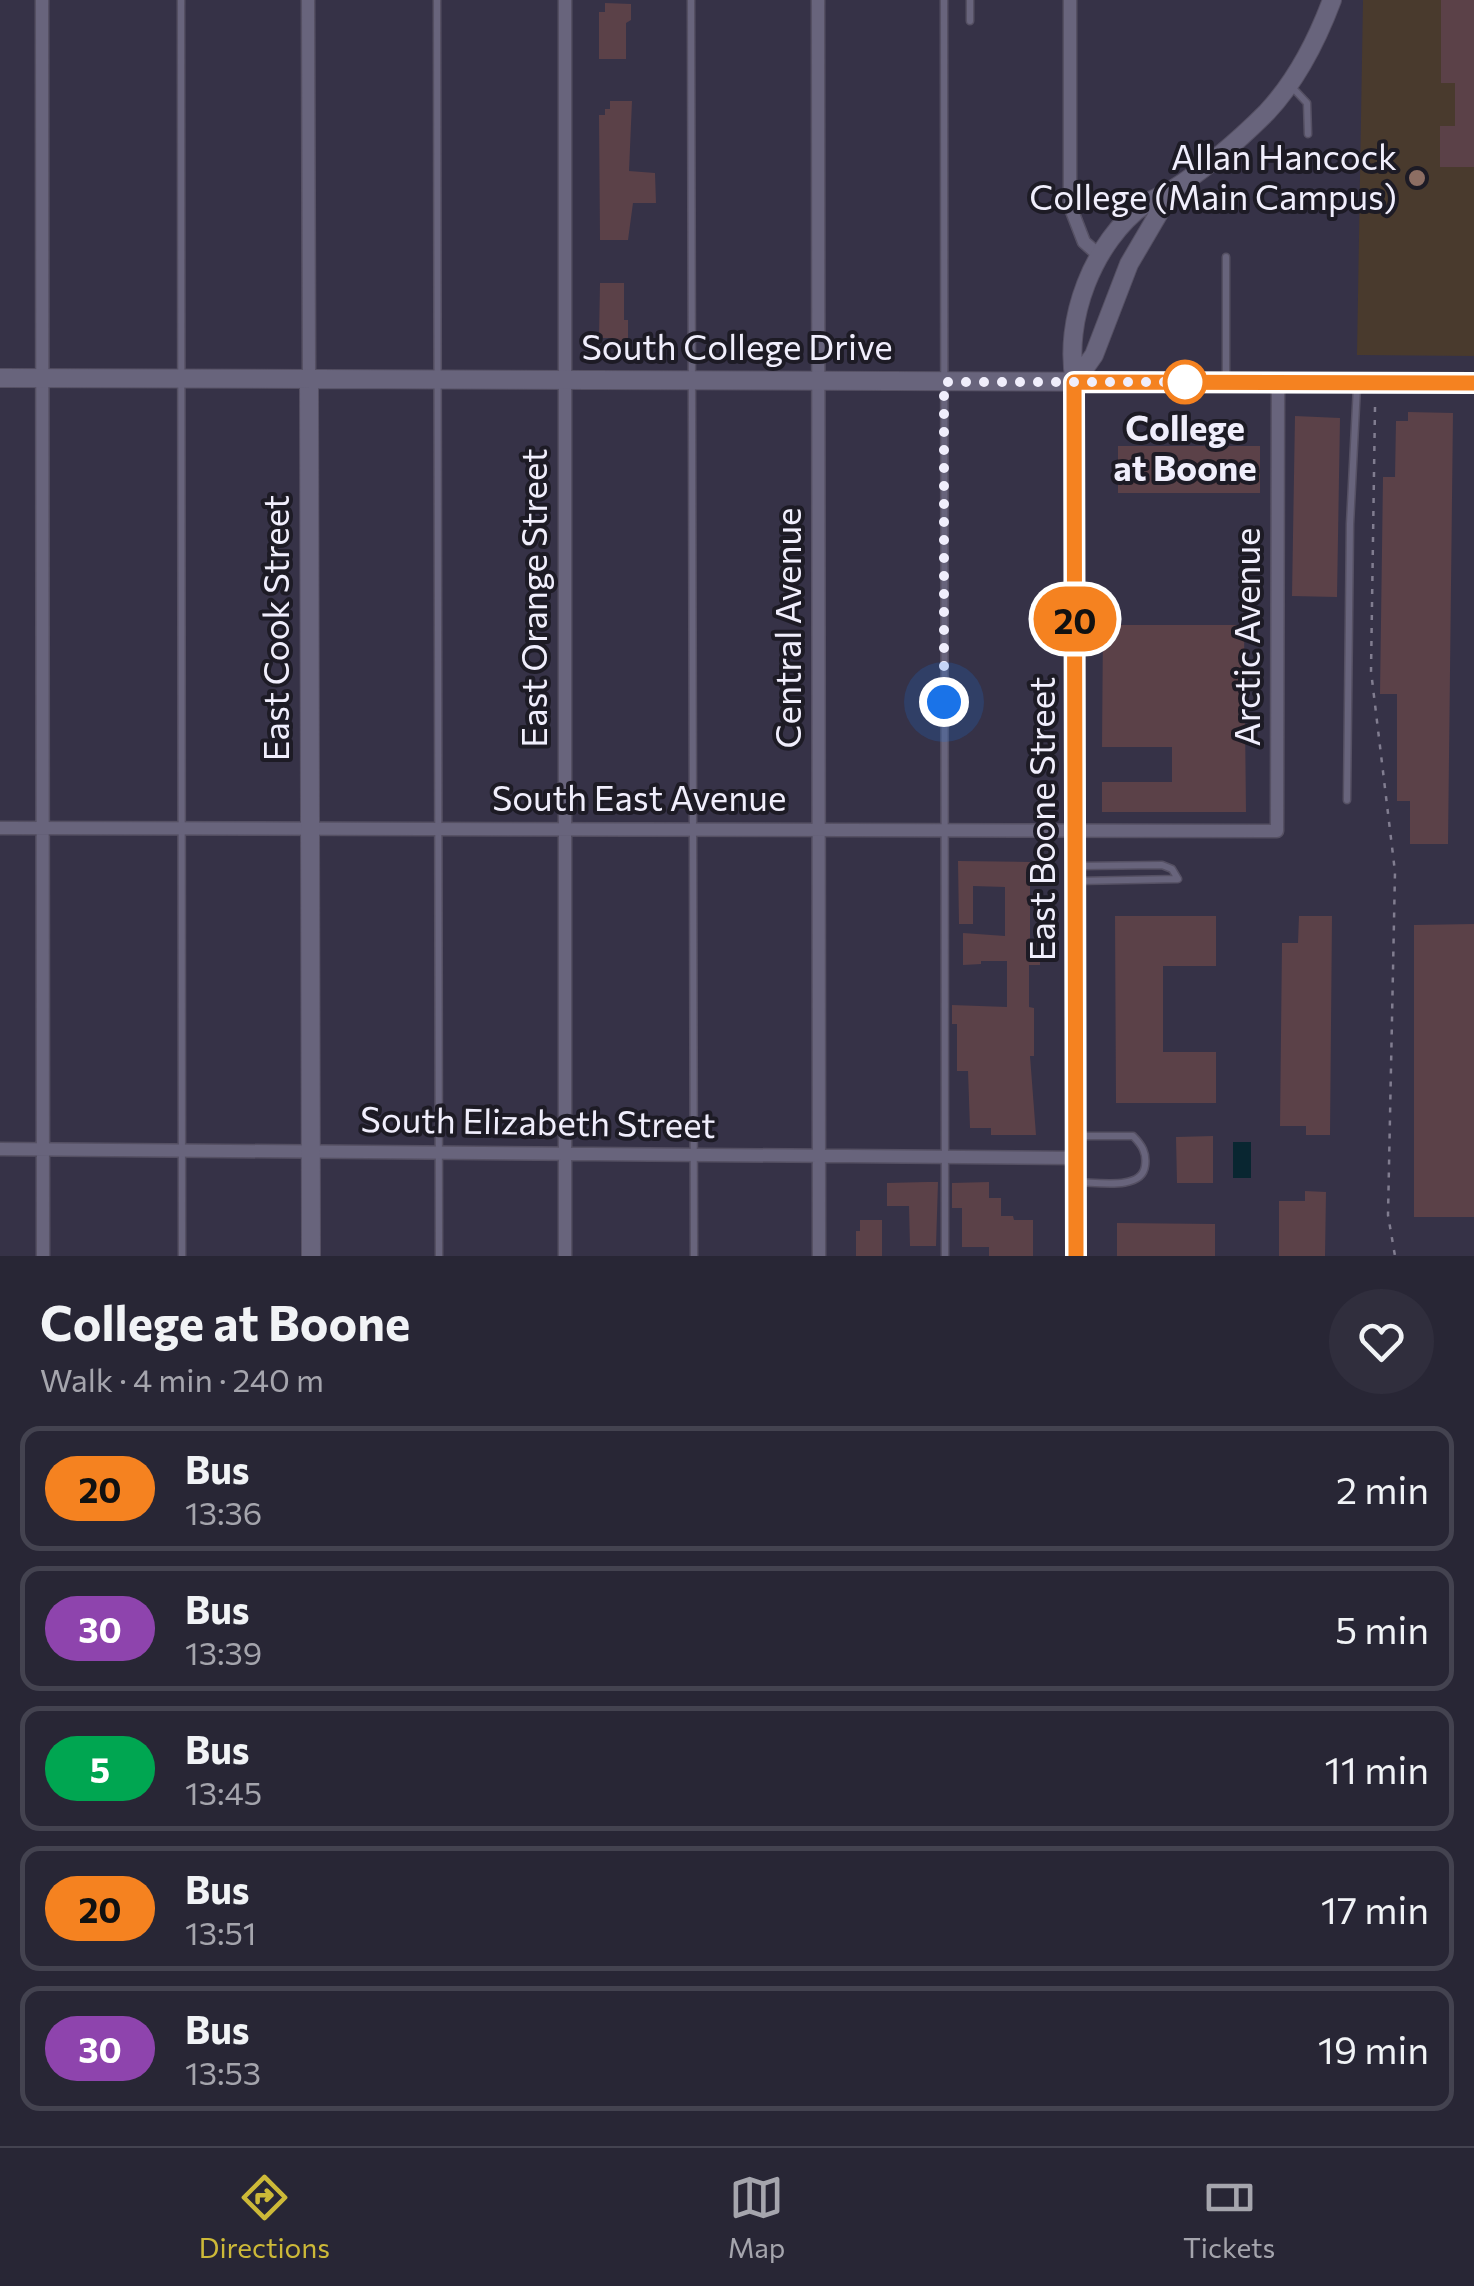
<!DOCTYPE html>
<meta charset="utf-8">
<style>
:root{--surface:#282635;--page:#302e3d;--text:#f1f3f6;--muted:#a5a5ad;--line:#444350;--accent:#cdb938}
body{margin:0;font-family:Commissioner,sans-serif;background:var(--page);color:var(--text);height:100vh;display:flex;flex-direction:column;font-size:38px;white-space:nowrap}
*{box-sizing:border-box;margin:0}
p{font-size:32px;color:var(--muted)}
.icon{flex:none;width:55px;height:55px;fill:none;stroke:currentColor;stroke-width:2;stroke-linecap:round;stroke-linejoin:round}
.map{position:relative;height:1256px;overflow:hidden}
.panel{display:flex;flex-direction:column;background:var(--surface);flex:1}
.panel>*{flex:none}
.badge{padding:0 20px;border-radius:32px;font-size:35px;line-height:65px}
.you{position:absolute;width:50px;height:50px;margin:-25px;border:8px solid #fff;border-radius:50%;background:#1a73e8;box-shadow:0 0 0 15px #1a73e833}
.map>.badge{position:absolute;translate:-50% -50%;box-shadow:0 0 0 5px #fff}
.round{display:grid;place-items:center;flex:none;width:105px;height:105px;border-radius:52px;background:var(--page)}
.overview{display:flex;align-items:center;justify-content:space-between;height:170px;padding:0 40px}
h1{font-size:48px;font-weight:700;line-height:75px}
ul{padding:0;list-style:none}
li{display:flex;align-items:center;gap:30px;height:125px;margin:0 20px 15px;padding:0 20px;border:5px solid var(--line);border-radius:20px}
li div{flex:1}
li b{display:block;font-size:38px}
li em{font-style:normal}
li .badge{min-width:110px;font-weight:700;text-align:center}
.tab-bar{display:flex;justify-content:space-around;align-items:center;height:140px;border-top:2px solid var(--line);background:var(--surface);font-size:28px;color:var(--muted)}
.tab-bar a{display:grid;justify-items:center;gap:5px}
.tab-bar .on{color:var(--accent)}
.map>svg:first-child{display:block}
</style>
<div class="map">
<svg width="1474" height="1256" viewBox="0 0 1474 1256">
<rect width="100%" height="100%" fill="#363247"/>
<path fill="#493a2d" d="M 1363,0 L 1474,0 L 1474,356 L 1357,355 Z"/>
<path fill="#092631" d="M 1233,1142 L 1251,1142 L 1251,1178 L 1233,1178 Z"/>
<path fill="#5b4148" d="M 1441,0 L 1474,0 L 1474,167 L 1440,167 L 1440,126 L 1455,126 L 1455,83 L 1441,83 Z
M 605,3 L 631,4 L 631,20 L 626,23 L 626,59 L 599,59 L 599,12 L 605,12 Z
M 610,101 L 632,101 L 629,171 L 655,173 L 656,203 L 633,203 L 628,240 L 600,240 L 599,115 L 605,115 L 605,109 L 610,109 Z
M 600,283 L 624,283 L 624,320 L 628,320 L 628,343 L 612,343 L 612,338 L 599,338 Z
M 1408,412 L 1453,413 L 1448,844 L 1410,844 L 1410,801 L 1397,801 L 1397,694 L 1380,694 L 1383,477 L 1395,477 L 1396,421 L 1408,421 Z
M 1295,416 L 1340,418 L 1337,597 L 1292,596 Z
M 1118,446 L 1260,446 L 1260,493 L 1118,493 Z
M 1103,625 L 1244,625 L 1246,812 L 1102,812 L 1102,782 L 1172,782 L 1172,747 L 1102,747 Z
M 958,861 L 1030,862 L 1030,943 L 1040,943 L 1040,965 L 1029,965 L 1029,1007 L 1034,1008 L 1034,1056 L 1030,1056 L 1036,1135 L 991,1135 L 991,1128 L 970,1128 L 968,1071 L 957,1071 L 957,1024 L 952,1024 L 952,1005 L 1007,1007 L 1007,961 L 981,961 L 981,964 L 963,965 L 963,933 L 1005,936 L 1005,887 L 973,886 L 973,924 L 959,924 Z
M 1115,916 L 1216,916 L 1216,966 L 1163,966 L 1163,1052 L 1216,1052 L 1216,1103 L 1116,1103 Z
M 1299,916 L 1332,916 L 1330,1135 L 1306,1135 L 1306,1126 L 1280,1126 L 1282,943 L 1298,943 Z
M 1474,924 L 1474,1217 L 1414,1217 L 1414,925 Z
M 1213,1136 L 1213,1183 L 1177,1183 L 1176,1137 Z
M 927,1182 L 938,1182 L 936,1246 L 910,1246 L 909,1206 L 887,1206 L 887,1183 Z
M 989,1182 L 989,1198 L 1001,1198 L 1001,1216 L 1013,1216 L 1014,1220 L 1033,1220 L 1033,1256 L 989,1256 L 989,1247 L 962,1247 L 962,1208 L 952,1208 L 952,1183 Z
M 1305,1191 L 1326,1192 L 1325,1256 L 1279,1256 L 1279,1201 L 1305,1201 Z
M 860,1220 L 882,1220 L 882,1256 L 856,1256 L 856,1231 L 860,1231 Z
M 1117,1223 L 1215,1224 L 1215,1256 L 1117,1256 Z"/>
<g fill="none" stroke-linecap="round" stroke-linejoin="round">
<g stroke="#555063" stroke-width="9">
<path id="lane" d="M 181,0 L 182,1256
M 437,0 L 439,1256
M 691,0 L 694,1256
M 944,0 L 945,1256
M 970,0 L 970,21
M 1291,86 L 1307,103 L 1308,134
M 1226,381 L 1226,257
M 1347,800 L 1350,524 L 1357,386
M 1080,866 L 1162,865 L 1172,869 L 1178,879
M 1077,881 L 1178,879
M 1077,1182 C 1096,1182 1142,1191 1145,1166 C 1147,1153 1142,1145 1133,1136 L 1078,1136"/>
</g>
<g stroke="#555063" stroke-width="15">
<path id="street" d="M 42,0 L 43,1256
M 308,0 L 309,379
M 565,0 L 565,1256
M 818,0 L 819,1256
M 1070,0 L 1070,206 L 1084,242 L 1101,257
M 0,828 L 1277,831 L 1278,383
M 0,1149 L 1076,1158"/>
</g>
<g stroke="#555063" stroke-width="20">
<path id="secondary" d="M 0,378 L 1474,383
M 309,379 L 311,1256
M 1075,382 L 1094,355 L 1129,264 L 1173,189
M 1076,1256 L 1075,382 C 1063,321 1093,241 1145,204 C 1153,199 1163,195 1172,190 C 1205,169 1239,140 1267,112 C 1296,81 1317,40 1332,0"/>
</g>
<path stroke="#817d90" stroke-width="2.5" stroke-dasharray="5 8" stroke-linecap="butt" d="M 1375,407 L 1371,671 L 1395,872 L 1388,1215 L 1395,1256"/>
<use href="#lane" stroke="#68647c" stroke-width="6"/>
<use href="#street" stroke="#68647c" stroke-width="12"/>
<use href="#secondary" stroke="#68647c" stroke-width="18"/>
</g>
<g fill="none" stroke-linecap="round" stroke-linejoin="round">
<g stroke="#fff" stroke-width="22">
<path id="line" d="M 1076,1256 L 1074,382 L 1474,383"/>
</g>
<use href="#line" stroke="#f58220" stroke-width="15"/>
<path stroke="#f0eefc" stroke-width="10" stroke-dasharray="0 18" d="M 944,702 L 944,382 L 1185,382"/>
</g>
<circle fill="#8d6e63" stroke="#1d1b25" stroke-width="4" cx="1417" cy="178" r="10"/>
<circle fill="#fff" stroke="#f58220" stroke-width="5" cx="1185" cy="382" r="20"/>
<g text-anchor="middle" stroke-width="8" stroke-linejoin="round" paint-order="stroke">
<g font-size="35" fill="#f0eefc" stroke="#1d1b25" text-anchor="end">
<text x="1397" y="170">Allan Hancock<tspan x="1397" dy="40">College (Main Campus)</tspan></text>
</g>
<g font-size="35" fill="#f0eefc" stroke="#1d1b25">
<text x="737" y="360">South College Drive</text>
<text transform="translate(535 598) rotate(-90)" y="12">East Orange Street</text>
<text transform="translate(277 628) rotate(-90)" y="12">East Cook Street</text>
<text transform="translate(789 628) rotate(-90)" y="12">Central Avenue</text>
<text transform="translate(1248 637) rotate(-90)" y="12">Arctic Avenue</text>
<text x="639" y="811">South East Avenue</text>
<text transform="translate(1043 819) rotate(-90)" y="12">East Boone Street</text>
<text transform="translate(538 1123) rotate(1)" y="12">South Elizabeth Street</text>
</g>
<g font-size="35" font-weight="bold" fill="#f0eefc" stroke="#1d1b25">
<text x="1185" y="441">College<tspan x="1185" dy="40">at Boone</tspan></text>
</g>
</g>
</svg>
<div class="you" style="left:944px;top:702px"></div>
<b class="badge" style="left:1075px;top:619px;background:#f58220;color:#111">20</b>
</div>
<section class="panel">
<div class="overview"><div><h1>College at Boone</h1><p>Walk · 4 min · 240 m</p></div><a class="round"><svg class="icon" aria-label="heart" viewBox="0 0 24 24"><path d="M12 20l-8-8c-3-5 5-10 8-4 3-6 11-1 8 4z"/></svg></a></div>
<ul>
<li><span class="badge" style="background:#f58220;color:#111">20</span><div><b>Bus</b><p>13:36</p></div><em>2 min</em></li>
<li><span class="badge" style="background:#8e44ad;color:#fff">30</span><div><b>Bus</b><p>13:39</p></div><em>5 min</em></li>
<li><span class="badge" style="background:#00a651;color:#fff">5</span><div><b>Bus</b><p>13:45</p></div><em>11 min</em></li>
<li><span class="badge" style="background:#f58220;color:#111">20</span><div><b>Bus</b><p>13:51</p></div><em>17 min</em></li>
<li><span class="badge" style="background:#8e44ad;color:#fff">30</span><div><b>Bus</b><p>13:53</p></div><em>19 min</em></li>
</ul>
</section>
<nav class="tab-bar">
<a class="on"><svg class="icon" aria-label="directions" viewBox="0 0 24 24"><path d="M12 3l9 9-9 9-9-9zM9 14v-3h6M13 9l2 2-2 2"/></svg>Directions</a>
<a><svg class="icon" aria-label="map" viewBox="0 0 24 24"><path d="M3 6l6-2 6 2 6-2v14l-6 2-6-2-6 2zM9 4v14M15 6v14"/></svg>Map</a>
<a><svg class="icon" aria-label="tickets" viewBox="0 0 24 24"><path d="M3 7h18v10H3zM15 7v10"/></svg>Tickets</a>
</nav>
